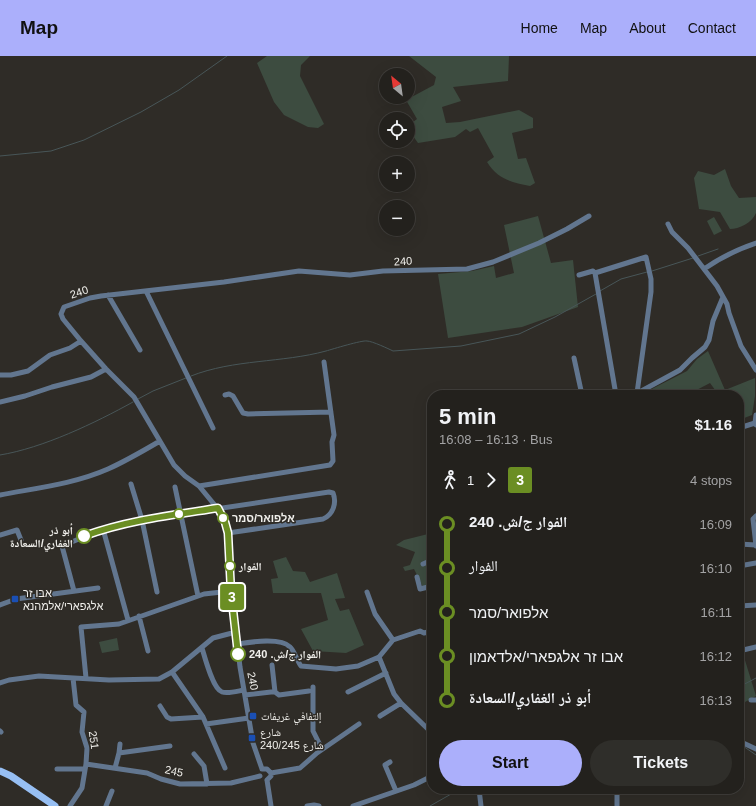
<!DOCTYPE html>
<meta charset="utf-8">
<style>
:root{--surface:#23211d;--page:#2f2e2a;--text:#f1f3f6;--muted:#a3a3a4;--line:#403e3b;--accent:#abaffb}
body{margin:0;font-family:Arial,"Noto Naskh Arabic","Noto Sans Hebrew",sans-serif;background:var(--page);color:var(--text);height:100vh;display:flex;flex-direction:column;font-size:15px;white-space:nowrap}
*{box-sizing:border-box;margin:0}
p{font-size:13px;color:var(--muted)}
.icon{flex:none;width:22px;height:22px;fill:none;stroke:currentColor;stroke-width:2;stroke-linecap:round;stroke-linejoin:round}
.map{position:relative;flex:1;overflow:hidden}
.side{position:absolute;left:427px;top:334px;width:317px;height:404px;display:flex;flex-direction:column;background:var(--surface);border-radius:16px;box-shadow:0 4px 16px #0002,0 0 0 1px var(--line)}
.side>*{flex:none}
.badge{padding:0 8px;border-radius:3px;font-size:14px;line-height:26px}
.needle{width:26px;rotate:331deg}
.fabs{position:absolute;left:379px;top:12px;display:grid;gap:8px}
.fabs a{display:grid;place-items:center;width:36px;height:36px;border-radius:50%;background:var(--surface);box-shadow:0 4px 16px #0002,0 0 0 1px var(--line);font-size:20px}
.map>.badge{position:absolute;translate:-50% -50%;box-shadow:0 0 0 2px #fff}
.legs{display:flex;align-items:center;gap:6px;height:44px;padding:0 12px;font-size:13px}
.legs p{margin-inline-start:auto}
.summary{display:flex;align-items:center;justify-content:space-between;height:68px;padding:0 12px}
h1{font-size:22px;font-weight:800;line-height:30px}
.primary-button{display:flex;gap:8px;margin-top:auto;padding:8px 12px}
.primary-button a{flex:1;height:46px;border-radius:24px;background:var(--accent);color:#111;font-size:16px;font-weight:800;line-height:46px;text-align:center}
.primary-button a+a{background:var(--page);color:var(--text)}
ul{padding:0 12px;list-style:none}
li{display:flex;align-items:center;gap:14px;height:44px;font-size:15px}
li i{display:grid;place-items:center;width:6px;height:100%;margin:0 5px;background:currentColor}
li i::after{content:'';width:10px;height:10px;margin:-5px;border:3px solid;border-radius:50%;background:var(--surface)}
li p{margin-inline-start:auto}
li:first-child i{background:linear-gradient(#0000 50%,currentColor 0)}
li:last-child i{background:linear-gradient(currentColor 50%,#0000 0)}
header{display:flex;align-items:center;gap:24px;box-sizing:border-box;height:56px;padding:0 20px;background:var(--accent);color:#111}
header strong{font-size:19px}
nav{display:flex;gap:22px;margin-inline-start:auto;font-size:14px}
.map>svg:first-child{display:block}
</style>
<header>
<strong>Map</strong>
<nav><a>Home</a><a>Map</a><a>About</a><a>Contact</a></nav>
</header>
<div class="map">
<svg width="756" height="750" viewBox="0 0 756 750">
<rect width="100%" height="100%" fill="#2f2c27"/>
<path fill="#3d4c40" d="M 267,0 L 310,0 L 301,9 L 300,20 L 324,68 L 318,72 L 308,71 L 284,59 L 274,46 L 257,7 Z
M 409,0 L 509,0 L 508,25 L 453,31 L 461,45 L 442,51 L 446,67 L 460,66 L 519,54 L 533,62 L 533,72 L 512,77 L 518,103 L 526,102 L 535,127 L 530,130 C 510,126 498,123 487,106 L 494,101 L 478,72 L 470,76 L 466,73 L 455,81 L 418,87 L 408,73 L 408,70 L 417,63 L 406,44 L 434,29 L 436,21 Z
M 725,113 L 731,130 L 739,142 L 756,141 C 756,146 756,153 756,157 C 752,167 739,173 730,173 L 720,156 L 699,153 L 694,122 L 698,115 L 714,119 Z
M 538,160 L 551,207 L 573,204 L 578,251 L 522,271 L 448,282 L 438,218 L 472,215 L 494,210 L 496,222 L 514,217 L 504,169 Z
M 714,161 L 722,175 L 714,179 L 707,165 Z
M 708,295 L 725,334 L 755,322 L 755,340 L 752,359 L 739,364 L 739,339 L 716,339 L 718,338 L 710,327 L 687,339 L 640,339 L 687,315 L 697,303 Z
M 432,477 L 432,529 L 423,531 L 414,513 L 405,515 L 403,511 L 410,509 L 415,496 L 396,489 L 404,484 Z
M 286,501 L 293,515 L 305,516 L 310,526 L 337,517 L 345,542 L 335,543 L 340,555 L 349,553 L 364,589 L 346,597 L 313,595 L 301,573 L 328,564 L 321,537 L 273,537 L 271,523 L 278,522 L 273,505 Z
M 117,582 L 119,594 L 102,597 L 99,586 Z
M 744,601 L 756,640 L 745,646 L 739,666 L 739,603 Z"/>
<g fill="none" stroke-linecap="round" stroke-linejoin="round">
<path stroke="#485658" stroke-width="1" d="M 0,100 L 51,95 L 84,84 L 141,56 L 179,34 L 227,0
M 698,200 L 718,193
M 652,215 L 693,202
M 600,235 L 621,223 L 647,216
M 191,320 C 234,303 282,307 326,295 C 333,293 362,284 367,285 C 372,285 389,293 393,295 L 461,290 L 519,278 L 555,261 L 596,238
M 138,343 L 153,335 L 186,322
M 0,399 C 43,392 95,367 133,346
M 739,631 L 756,622
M 743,690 L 756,699
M 430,750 L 460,733"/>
<path stroke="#62768f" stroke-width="5" d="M 668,168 L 672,176 L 688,192 L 717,230 L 727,248 L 729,257 L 741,290 L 756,314
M 704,213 C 720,202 738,193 756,187
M 595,217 L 616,339
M 579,219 L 593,215 L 595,217 L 646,201 L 651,223 L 651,236 L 637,337
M 146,235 L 213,372
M 108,239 L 140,294
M 574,302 L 582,339
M 0,319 L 11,319 L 28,315 L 50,299 L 70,292 L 81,285
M 225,339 L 229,338 L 233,340 L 243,357 L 248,358 L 331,356
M 634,339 L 680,314 L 692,302 L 705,291 L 709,284 L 713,265 L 723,241
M 0,346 L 25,340 L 52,331 L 91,321 L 106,313
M 755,367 L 756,359
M 739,372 L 755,367 L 756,369
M 131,428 L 142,464 L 157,536
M 199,430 L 330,409 L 333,405 L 332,386 L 334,379 L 324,306
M 175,431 L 198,540
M 0,439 C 36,432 74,428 108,413 C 126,405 143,395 160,385
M 756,460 L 753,463 L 756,490
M 103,473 L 128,564
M 0,479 L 17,474 L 21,484
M 739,488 L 756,489
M 423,508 L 432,504
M 739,510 L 756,507
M 417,521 L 420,533 L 432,530
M 74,535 L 62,490 L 103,473 L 142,464 L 329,436 L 333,437 C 337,447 333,459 323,463 L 228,477
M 0,549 L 16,543 L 98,532
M 739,550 L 756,549
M 139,560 L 148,595
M 393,584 L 420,575 L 424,577 L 432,575
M 237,588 C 250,586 281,581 290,591 C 294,594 297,605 301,610 L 336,613 L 358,610 L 379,601 L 393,584 L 375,558 L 367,536
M 202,592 C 205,602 213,633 222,636 C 228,638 238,635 244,634
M 739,595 L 756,591
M 379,601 L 394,638 L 401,647 L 432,677
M 272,609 L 275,636
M 172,616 L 203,661 L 225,712
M 86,622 L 81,571 L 119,568 L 204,538 L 231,535
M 0,627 L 9,624 L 39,620 L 109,624 L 159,623 L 172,616 L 213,582 L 236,576
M 313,631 L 313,675 L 322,693
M 348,636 L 386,617
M 245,639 L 271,636 L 275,636 L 279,639 L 309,635
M 751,644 L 756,644
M 160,650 L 167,661 L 171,663 L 203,661
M 380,660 L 401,647
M 206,668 L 249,662
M 0,675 L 1,676
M 739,685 L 756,693
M 119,697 L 170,690
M 194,698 L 204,710 L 207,728
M 390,706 L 385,709 L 396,735
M 86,708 L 147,717 L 161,723 L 180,728 L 231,727 L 260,720
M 115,712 L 119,697 L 120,688
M 57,713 L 85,713
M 262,713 L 253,687 L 240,611 L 231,535 L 228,477 L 225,466 L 218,453 L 199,430 L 185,420 L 174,409 L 134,341 L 106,313 L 81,285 L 63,263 L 61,258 L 64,251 L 90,242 L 101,240 L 224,226 L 299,215 L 350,219 L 383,215 L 467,213 L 493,206 L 539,187 L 567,173 L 589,160
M 262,713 L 267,713 L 271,717 L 271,720 L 267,724
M 271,717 L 300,712 L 317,697 L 359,668
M 267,724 L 271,750
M 479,733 L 481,750
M 70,750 L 82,732 L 86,708 L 87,692 L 82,676 L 84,656 L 76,649 L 73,622
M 106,750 L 112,735
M 307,750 L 314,749 L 319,750
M 353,750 L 414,729 L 432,720
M 617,750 L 617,733"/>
<path stroke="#97bff3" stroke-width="7" d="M 0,715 L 11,720 L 55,750"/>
</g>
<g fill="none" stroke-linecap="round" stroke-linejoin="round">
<g stroke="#fff" stroke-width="9">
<path id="line-1" d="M 84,480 C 128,464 173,459 218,452 L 225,466 L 228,477 L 231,536 L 238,598"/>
</g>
<use href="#line-1" stroke="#6b8e23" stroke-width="6"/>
</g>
<g fill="#fff" stroke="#6b8e23" stroke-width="2">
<circle cx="179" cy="458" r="5"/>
<circle cx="223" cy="462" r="5"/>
<circle cx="84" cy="480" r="7"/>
<circle cx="230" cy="510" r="5"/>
<circle cx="238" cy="598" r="7"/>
</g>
<g fill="#1a4fb4" stroke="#2f2c27" stroke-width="1.5">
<rect x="11" y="539" width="8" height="8" rx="2"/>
<rect x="249" y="656" width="8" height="8" rx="2"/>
<rect x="248" y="678" width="8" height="8" rx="2"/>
</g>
<g text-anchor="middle" stroke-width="3" stroke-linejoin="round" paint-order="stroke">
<g font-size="11" fill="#f0efeb" stroke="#2f2c27">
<text transform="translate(403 205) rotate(-3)" y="4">240</text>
<text transform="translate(79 236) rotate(-18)" y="4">240</text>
<text transform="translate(253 625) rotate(79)" y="4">240</text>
<text transform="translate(94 684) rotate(82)" y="4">251</text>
<text transform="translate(174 715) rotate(12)" y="4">245</text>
</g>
<g font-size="11" font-weight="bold" fill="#f0efeb" stroke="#2f2c27" text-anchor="start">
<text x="232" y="466">אלפואר/סמר</text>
<text x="73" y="478" text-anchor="end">أبو ذر<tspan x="73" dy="13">الغفاري/السعادة</tspan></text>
<text x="239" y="514">الفوار</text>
<text x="249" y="602">الفوار ج/ش. 240</text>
</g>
<g font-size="11" fill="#f0efeb" stroke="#2f2c27" text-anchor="start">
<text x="23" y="541">אבו זר<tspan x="23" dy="13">אלגפארי/אלמהנא</tspan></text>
<text x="261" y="664">إلتفافي غريفات</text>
<text x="260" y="680">شارع<tspan x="260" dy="13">240/شارع 245</tspan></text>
</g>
</g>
</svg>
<div class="fabs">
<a><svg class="needle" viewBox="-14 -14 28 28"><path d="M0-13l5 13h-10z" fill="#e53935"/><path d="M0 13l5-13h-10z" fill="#a3a3a4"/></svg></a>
<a><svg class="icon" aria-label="locate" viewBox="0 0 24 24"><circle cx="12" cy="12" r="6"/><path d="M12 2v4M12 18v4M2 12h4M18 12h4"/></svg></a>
<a>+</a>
<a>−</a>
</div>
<b class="badge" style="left:232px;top:541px;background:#6b8e23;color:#fff">3</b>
<section class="side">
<div class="summary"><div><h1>5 min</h1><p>16:08 – 16:13 · Bus</p></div><b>$1.16</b></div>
<div class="legs"><svg class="icon" aria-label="walk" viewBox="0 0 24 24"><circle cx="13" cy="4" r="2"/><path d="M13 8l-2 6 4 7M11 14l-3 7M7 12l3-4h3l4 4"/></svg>1<svg class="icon" aria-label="forward" viewBox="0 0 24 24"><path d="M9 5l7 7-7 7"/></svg><b class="badge" style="background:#6b8e23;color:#fff">3</b><p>4 stops</p></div>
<ul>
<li><i style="color:#6b8e23"></i><b>الفوار ج/ش. 240</b><p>16:09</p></li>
<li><i style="color:#6b8e23"></i><span>الفوار</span><p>16:10</p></li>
<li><i style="color:#6b8e23"></i><span>אלפואר/סמר</span><p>16:11</p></li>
<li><i style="color:#6b8e23"></i><span>אבו זר אלגפארי/אלדאמון</span><p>16:12</p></li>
<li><i style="color:#6b8e23"></i><b>أبو ذر الغفاري/السعادة</b><p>16:13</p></li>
</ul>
<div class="primary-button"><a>Start</a><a>Tickets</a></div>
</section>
</div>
